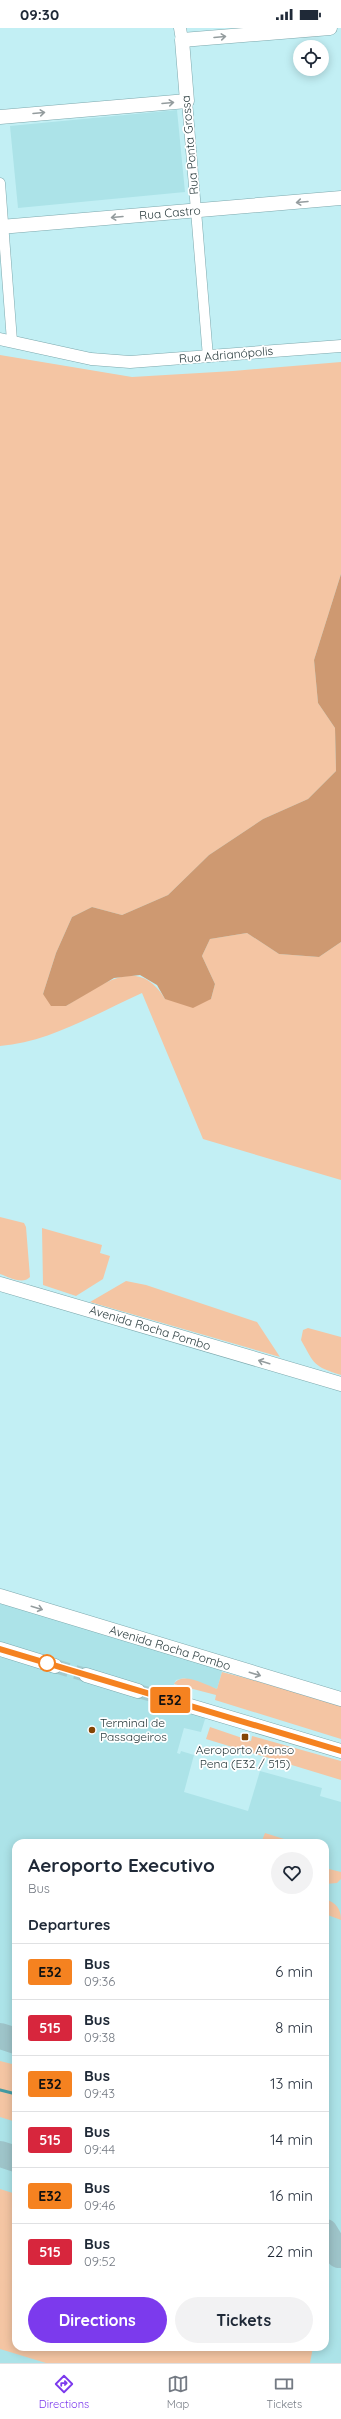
<!DOCTYPE html>
<meta charset="utf-8">
<style>
:root{--surface:#fff;--page:#f2f2f3;--text:#1f2937;--muted:#747a83;--line:#e0e1e3;--accent:#7c3aed}
body{margin:0;font-family:Quicksand,sans-serif;background:var(--page);color:var(--text);height:100vh;display:flex;flex-direction:column;font-size:15px;white-space:nowrap}
*{box-sizing:border-box;margin:0}
p{font-size:13px;color:var(--muted)}
.icon{flex:none;width:22px;height:22px;fill:none;stroke:currentColor;stroke-width:2;stroke-linecap:round;stroke-linejoin:round}
.map{position:relative;flex:1;overflow:hidden}
.drawer{position:absolute;left:12px;top:1811px;width:317px;height:512px;display:flex;flex-direction:column;background:var(--surface);border-radius:12px;box-shadow:0 2px 10px #0003}
.drawer>*{flex:none}
.badge{padding:0 8px;border-radius:3px;font-size:14px;line-height:26px}
.fabs{position:absolute;left:293px;top:12px;display:grid;gap:8px}
.fabs a{display:grid;place-items:center;width:36px;height:36px;border-radius:50%;background:var(--surface);box-shadow:0 2px 10px #0003;font-size:20px}
.map>.badge{position:absolute;translate:-50% -50%;box-shadow:0 0 0 2px #fff}
h2{padding:0 16px;font-size:15px;line-height:36px}
.round{display:grid;place-items:center;flex:none;width:42px;height:42px;border-radius:21px;background:var(--page)}
.summary{display:flex;align-items:center;justify-content:space-between;height:68px;padding:0 16px}
h1{font-size:19px;font-weight:700;line-height:30px}
.button{display:flex;gap:8px;margin-top:auto;padding:8px 16px}
.button a{flex:1;height:46px;border-radius:24px;background:var(--accent);color:#fff;font-size:16px;font-weight:700;line-height:46px;text-align:center}
.button a+a{background:var(--page);color:var(--text)}
ul{padding:0;list-style:none}
li{display:flex;align-items:center;gap:12px;height:56px;padding:0 16px;border-top:1px solid var(--line)}
li div{flex:1}
li b{display:block;font-size:15px}
li em{font-style:normal}
li .badge{min-width:44px;font-weight:700;text-align:center}
.status{display:flex;justify-content:space-between;align-items:center;height:28px;padding:0 20px;background:var(--surface);direction:ltr}
.status svg{height:11px;fill:currentColor}
.tab-bar{display:flex;justify-content:space-around;align-items:center;height:56px;border-top:1px solid var(--line);background:var(--surface);font-size:11px;color:var(--muted)}
.tab-bar a{display:grid;justify-items:center;gap:2px}
.tab-bar .active{color:var(--accent)}
.map>svg:first-child{display:block}
</style>
<div class="status"><b>09:30</b><svg viewBox="0 0 49 12"><path d="M0 12V9h3v3zM5 12V6h3v6zM10 12V3h3v9zM15 12V0h3v12zM26 1h20v11H26zM47 4h2v5h-2z"/></svg></div>
<div class="map">
<svg width="341" height="2335" viewBox="0 0 341 2335">
<rect width="100%" height="100%" fill="#c2eff4"/>
<path fill="#ace3e8" fill-rule="evenodd" d="M 177,82 L 185,164 L 18,180 L 10,98 Z
M 0,1569 L 224,1637 L 217,1661 L 184,1650 L 176,1652 L 174,1656 L 168,1677 L 206,1688 L 201,1704 L 184,1700 L 177,1725 L 180,1726 L 181,1723 L 194,1727 L 184,1764 L 248,1783 L 260,1743 L 322,1760 L 320,1768 L 341,1774 L 341,2335 L 0,2335 ZM 16,1815 L 325,1815 L 325,2319 L 16,2319 Z"/>
<path fill="#f4c5a3" d="M 0,327 L 132,349 L 233,343 L 341,334 L 341,546 L 314,632 L 318,675 L 335,700 L 336,743 L 308,771 L 263,791 L 209,827 L 168,867 L 122,887 L 92,879 L 72,889 L 56,925 L 43,966 L 66,978 C 100,958 138,925 165,971 L 211,971 L 215,956 L 202,928 L 210,911 L 247,905 L 279,926 L 319,929 L 341,914 L 341,1152 L 203,1111 L 142,965 C 97,985 50,1014 0,1018 Z
M 0,1189 L 24,1195 L 26,1199 L 30,1249 C 23,1257 8,1249 0,1246 Z
M 42,1200 L 102,1217 L 100,1225 L 110,1228 L 103,1251 L 76,1268 L 43,1257 Z
M 126,1253 L 146,1257 L 257,1294 L 280,1329 L 90,1274 Z
M 308,1300 L 341,1309 L 341,1347 C 313,1338 315,1337 301,1312 L 303,1302 Z
M 222,1644 L 341,1675 L 341,1711 L 215,1672 L 216,1667 L 174,1656 C 182,1643 206,1657 217,1661 Z
M 210,1699 L 251,1713 L 252,1708 L 341,1733 L 341,1752 L 206,1711 Z
M 265,1805 L 284,1811 L 283,1815 L 261,1815 Z
M 325,1840 L 341,1844 L 341,1851 L 337,1855 L 325,1856 Z
M 325,1871 C 336,1875 341,1880 341,1892 L 325,1886 Z
M 0,2033 L 16,2037 L 16,2094 L 0,2089 Z
M 0,2161 L 16,2166 L 16,2319 L 313,2319 L 310,2335 L 46,2335 L 0,2321 Z"/>
<path fill="#ce9971" d="M 341,546 L 341,914 L 319,929 L 279,926 L 247,905 L 210,911 L 202,928 L 215,956 L 211,971 L 193,980 L 165,971 L 157,957 L 140,947 L 114,950 L 66,978 L 51,978 L 43,966 L 56,925 L 72,889 L 92,879 L 122,887 L 168,867 L 209,827 L 263,791 L 308,771 L 336,743 L 335,700 L 318,675 L 314,632 Z"/>
<g fill="none" stroke-linecap="round" stroke-linejoin="round">
<path stroke="#449ca4" stroke-width="3" d="M 0,2062 L 16,2066"/>
<path stroke="#9ec4c9" stroke-width="26" d="M 0,2008 L 16,2013
M 0,2126 L 16,2131
M 325,2204 L 339,2227"/>
<path stroke="#a3cbcf" stroke-width="14" stroke-dasharray="14 7" stroke-linecap="butt" d="M 55,1638 L 86,1647
M 138,1663 L 170,1672"/>
<g stroke="#7da8ad" stroke-width="11">
<path id="minor" d="M 187,73 L 208,329
M 0,155 L 12,313"/>
</g>
<g stroke="#7da8ad" stroke-width="13">
<path id="tertiary" d="M 180,0 L 182,12
M 0,311 L 91,331 L 130,334 L 341,318"/>
</g>
<g stroke="#7da8ad" stroke-width="15">
<path id="secondary" d="M 0,89 L 187,73 L 182,12 L 330,0
M 0,199 L 341,170
M 0,1256 L 341,1356
M 0,1568 L 341,1671
M 0,1621 L 55,1638
M 86,1647 L 138,1663
M 170,1672 L 341,1723"/>
</g>
<use href="#minor" stroke="#fff" stroke-width="10"/>
<use href="#tertiary" stroke="#fff" stroke-width="12"/>
<use href="#secondary" stroke="#fff" stroke-width="14"/>
</g>
<defs><path id="oneway-shaft" d="M-6 0H5M1.5-3L5.5 0L1.5 3" fill="none" stroke-width="1.6" stroke-linecap="round" stroke-linejoin="round"/></defs>
<g stroke="#949c9e">
<use href="#oneway-shaft" transform="translate(220 9) rotate(-5)"/>
<use href="#oneway-shaft" transform="translate(168 75) rotate(-5)"/>
<use href="#oneway-shaft" transform="translate(39 85) rotate(-5)"/>
<use href="#oneway-shaft" transform="translate(302 174) rotate(175)"/>
<use href="#oneway-shaft" transform="translate(117 189) rotate(175)"/>
<use href="#oneway-shaft" transform="translate(264 1334) rotate(-163)"/>
<use href="#oneway-shaft" transform="translate(37 1580) rotate(17)"/>
<use href="#oneway-shaft" transform="translate(255 1646) rotate(17)"/>
</g>
<g fill="none" stroke-linecap="round" stroke-linejoin="round">
<g stroke="#fff" stroke-width="9">
<path id="line" d="M 0,1621 L 341,1723"/>
</g>
<use href="#line" stroke="#f58220" stroke-width="6"/>
</g>
<circle fill="#fff" stroke="#f58220" stroke-width="2" cx="47" cy="1635" r="8"/>
<g fill="#834504" stroke="#fff" stroke-width="1.5">
<circle cx="92" cy="1702" r="4"/>
<rect x="241" y="1705" width="8" height="8" rx="2"/>
</g>
<g text-anchor="middle" stroke-width="3.5" stroke-linejoin="round" paint-order="stroke">
<g font-size="12" fill="#283a3c" stroke="#fff">
<text transform="translate(190 117) rotate(-95)" y="4">Rua Ponta Grossa</text>
<text transform="translate(170 185) rotate(-5)" y="4">Rua Castro</text>
<text transform="translate(226 327) rotate(-5)" y="4">Rua Adrianópolis</text>
<text transform="translate(150 1300) rotate(17)" y="4">Avenida Rocha Pombo</text>
<text transform="translate(170 1620) rotate(17)" y="4">Avenida Rocha Pombo</text>
</g>
<g font-size="12" fill="#283a3c" stroke="#fff" text-anchor="start">
<text x="100" y="1699">Terminal de<tspan x="100" dy="14">Passageiros</tspan></text>
<text x="245" y="1726" text-anchor="middle">Aeroporto Afonso<tspan x="245" dy="14">Pena (E32 / 515)</tspan></text>
</g>
</g>
</svg>
<div class="fabs">
<a><svg class="icon" aria-label="locate" viewBox="0 0 24 24"><circle cx="12" cy="12" r="6"/><path d="M12 2v4M12 18v4M2 12h4M18 12h4"/></svg></a>
</div>
<b class="badge" style="left:170px;top:1672px;background:#f58220;color:#111">E32</b>
<section class="drawer">
<div class="summary"><div><h1>Aeroporto Executivo</h1><p>Bus</p></div><a class="round"><svg class="icon" aria-label="heart" viewBox="0 0 24 24"><path d="M12 20l-8-8c-3-5 5-10 8-4 3-6 11-1 8 4z"/></svg></a></div>
<h2>Departures</h2>
<ul>
<li><span class="badge" style="background:#f58220;color:#111">E32</span><div><b>Bus</b><p>09:36</p></div><em>6 min</em></li>
<li><span class="badge" style="background:#d7263d;color:#fff">515</span><div><b>Bus</b><p>09:38</p></div><em>8 min</em></li>
<li><span class="badge" style="background:#f58220;color:#111">E32</span><div><b>Bus</b><p>09:43</p></div><em>13 min</em></li>
<li><span class="badge" style="background:#d7263d;color:#fff">515</span><div><b>Bus</b><p>09:44</p></div><em>14 min</em></li>
<li><span class="badge" style="background:#f58220;color:#111">E32</span><div><b>Bus</b><p>09:46</p></div><em>16 min</em></li>
<li><span class="badge" style="background:#d7263d;color:#fff">515</span><div><b>Bus</b><p>09:52</p></div><em>22 min</em></li>
</ul>
<div class="button"><a>Directions</a><a>Tickets</a></div>
</section>
</div>
<nav class="tab-bar">
<a class="active"><svg class="icon" aria-label="directions" viewBox="0 0 24 24"><path d="M12 3l9 9-9 9-9-9zM9 14v-3h6M13 9l2 2-2 2"/></svg>Directions</a>
<a><svg class="icon" aria-label="map" viewBox="0 0 24 24"><path d="M3 6l6-2 6 2 6-2v14l-6 2-6-2-6 2zM9 4v14M15 6v14"/></svg>Map</a>
<a><svg class="icon" aria-label="tickets" viewBox="0 0 24 24"><path d="M3 7h18v10H3zM15 7v10"/></svg>Tickets</a>
</nav>
